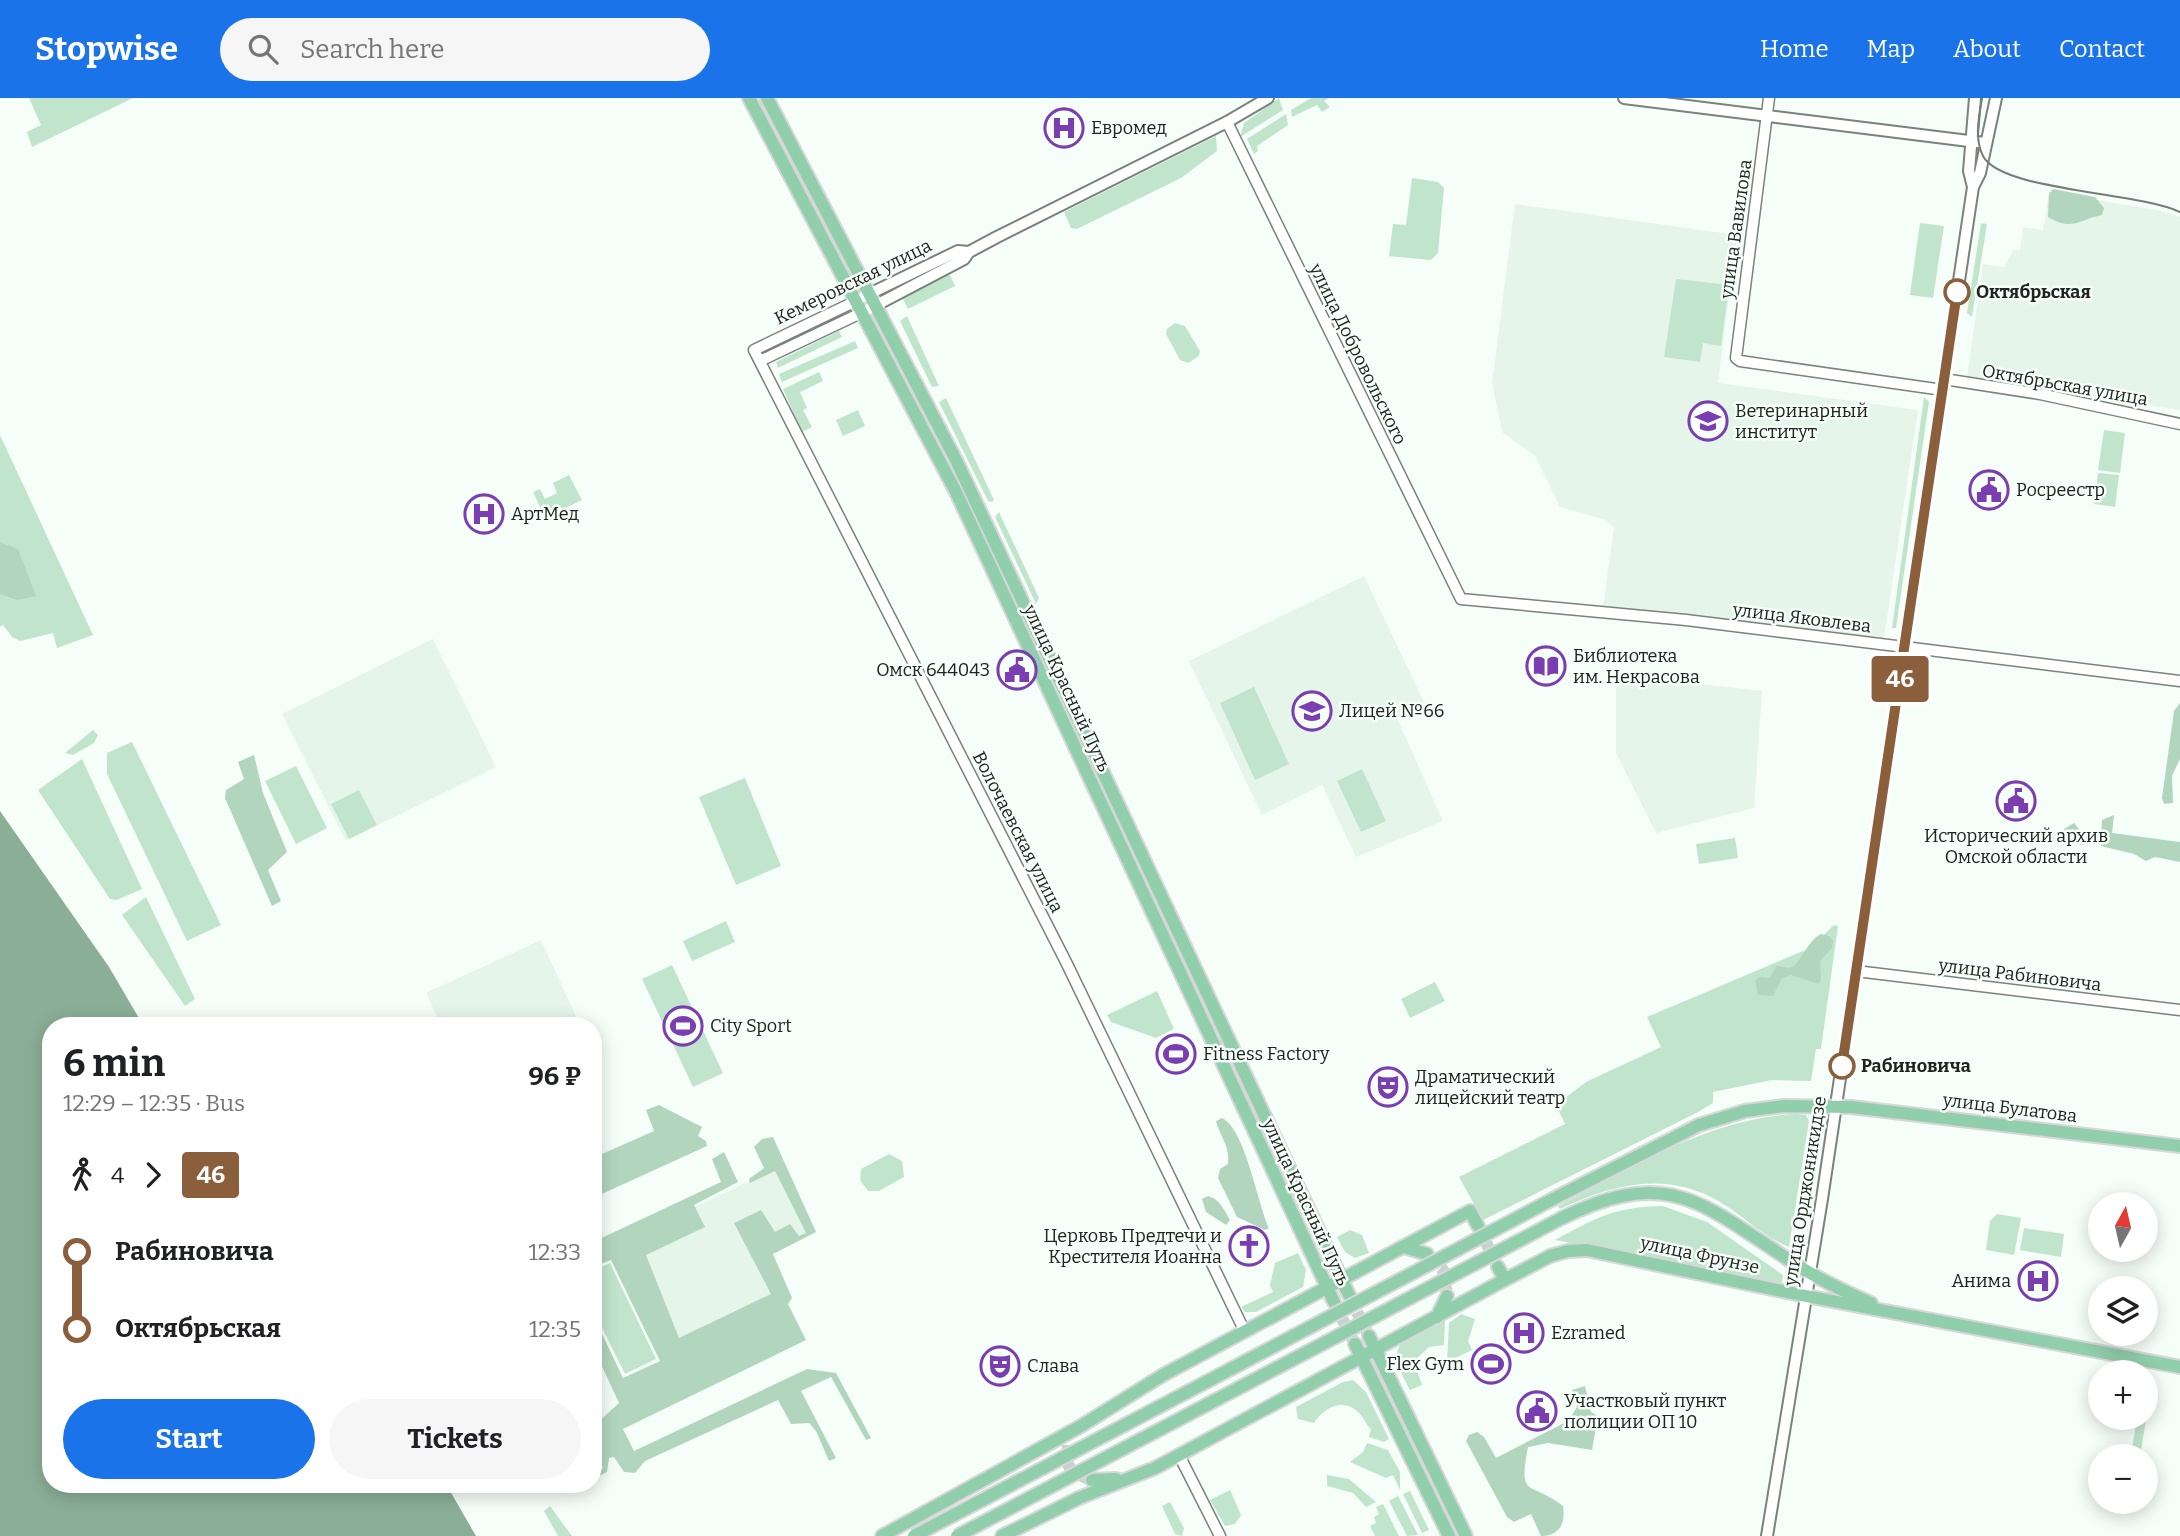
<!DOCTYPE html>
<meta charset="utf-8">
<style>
:root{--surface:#fff;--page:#f6f6f6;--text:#202124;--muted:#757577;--accent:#1a73e8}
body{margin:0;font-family:Bitter,serif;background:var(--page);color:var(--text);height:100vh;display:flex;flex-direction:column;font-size:26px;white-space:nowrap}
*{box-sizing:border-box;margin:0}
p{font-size:23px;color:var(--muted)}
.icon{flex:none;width:38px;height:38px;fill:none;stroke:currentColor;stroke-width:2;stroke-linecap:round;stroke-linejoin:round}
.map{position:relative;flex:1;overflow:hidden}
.panel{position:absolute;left:42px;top:919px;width:560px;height:476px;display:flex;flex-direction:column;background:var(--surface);border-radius:28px;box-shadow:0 4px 18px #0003}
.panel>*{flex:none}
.badge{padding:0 14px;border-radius:5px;font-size:24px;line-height:46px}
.needle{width:46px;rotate:8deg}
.tools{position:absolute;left:2088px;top:1094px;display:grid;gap:14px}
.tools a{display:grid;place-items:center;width:70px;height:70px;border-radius:50%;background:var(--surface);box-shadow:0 4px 18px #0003;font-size:35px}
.map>.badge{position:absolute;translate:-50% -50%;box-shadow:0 0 0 4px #fff}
.legs{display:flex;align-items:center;gap:10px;height:77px;padding:0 21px;font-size:23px}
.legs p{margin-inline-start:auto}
.overview{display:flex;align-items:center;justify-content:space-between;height:119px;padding:0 21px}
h1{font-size:38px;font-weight:700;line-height:52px}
.button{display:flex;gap:14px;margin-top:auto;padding:14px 21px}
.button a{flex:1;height:80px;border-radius:42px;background:var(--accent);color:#fff;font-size:28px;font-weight:700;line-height:80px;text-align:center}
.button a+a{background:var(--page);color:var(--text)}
ul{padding:0 21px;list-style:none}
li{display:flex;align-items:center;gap:24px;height:77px;font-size:26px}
li i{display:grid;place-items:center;width:10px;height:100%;margin:0 9px;background:currentColor}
li i::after{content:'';width:18px;height:18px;margin:-9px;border:5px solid;border-radius:50%;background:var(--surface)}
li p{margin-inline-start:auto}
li:first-child i{background:linear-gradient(#0000 50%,currentColor 0)}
li:last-child i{background:linear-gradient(currentColor 50%,#0000 0)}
header{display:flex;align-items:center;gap:42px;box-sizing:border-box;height:98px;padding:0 35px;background:var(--accent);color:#fff}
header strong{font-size:33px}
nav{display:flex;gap:38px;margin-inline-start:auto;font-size:24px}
.search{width:490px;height:63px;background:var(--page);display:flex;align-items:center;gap:18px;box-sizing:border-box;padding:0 24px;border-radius:38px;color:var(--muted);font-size:26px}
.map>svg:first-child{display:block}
</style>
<header>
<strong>Stopwise</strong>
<div class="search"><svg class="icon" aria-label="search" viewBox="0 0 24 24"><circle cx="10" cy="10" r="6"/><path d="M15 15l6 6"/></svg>Search here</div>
<nav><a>Home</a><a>Map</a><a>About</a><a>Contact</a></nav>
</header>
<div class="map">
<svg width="2180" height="1438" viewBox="0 0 2180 1438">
<rect width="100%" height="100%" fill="#f5fef8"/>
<path fill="#e5f5e9" d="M 2049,94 L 2157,112 L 2180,119 L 2180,312 L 1967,279 L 1983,166 L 2004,169 L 2013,152 L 2020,152 L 2023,129 L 2043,132 Z
M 1515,106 L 1737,137 L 1718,285 L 1918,312 L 1884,540 L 1603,509 L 1614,429 L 1605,422 L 1560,409 L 1535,358 L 1502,334 L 1492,285 Z
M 1364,478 L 1425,606 L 1397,620 L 1443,723 L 1356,759 L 1322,687 L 1262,717 L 1189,563 Z
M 433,541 L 496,669 L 346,743 L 282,616 Z
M 1616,576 L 1762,593 L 1754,710 L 1656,735 L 1616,655 Z
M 541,842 L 580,927 L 441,927 L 426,895 Z
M 776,1070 L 808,1136 L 770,1155 L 792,1200 L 660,1263 L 606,1152 Z"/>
<path fill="#c1e5cc" d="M 29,0 L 133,0 L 32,49 L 27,34 L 41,27 Z
M 1279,0 L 1283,12 L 1240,39 L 1244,25 Z
M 1311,0 L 1329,0 L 1324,3 L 1330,9 L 1322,14 L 1317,7 L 1292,19 L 1291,12 Z
M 1286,16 L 1288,27 L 1257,48 L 1258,53 L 1254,56 L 1247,41 Z
M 1216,38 L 1217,53 L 1181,80 L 1077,131 L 1071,130 L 1064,114 Z
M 1412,80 L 1438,84 L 1444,90 L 1438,155 L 1431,162 L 1389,158 L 1393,126 L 1406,127 Z
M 1920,125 L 1944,128 L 1933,200 L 1910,197 Z
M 1981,125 L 1987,126 L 1972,219 L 1967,215 Z
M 948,173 L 955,188 L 908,211 L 901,197 Z
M 1676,181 L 1729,187 L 1721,248 L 1703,245 L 1700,264 L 1664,259 Z
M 907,218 L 939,288 L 932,289 L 900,223 Z
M 1175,225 L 1185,228 L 1200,253 L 1199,258 L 1188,265 L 1180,262 L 1166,236 L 1167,231 Z
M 839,233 L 842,239 L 778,270 L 776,264 Z
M 855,243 L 858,250 L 782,284 L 779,276 Z
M 819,274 L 823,283 L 800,294 L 807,310 L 803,312 L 812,329 L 802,334 L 783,291 Z
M 1924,299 L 1929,304 L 1896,530 L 1892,530 Z
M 946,300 L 994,402 L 992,404 L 988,403 L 939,304 Z
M 858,312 L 865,328 L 843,338 L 836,322 Z
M 2104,332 L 2125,335 L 2120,375 L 2098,372 Z
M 0,337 L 93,537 L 57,550 L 53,535 L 20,543 L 12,539 L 3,527 L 0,529 Z
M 2098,375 L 2119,377 L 2115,409 L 2094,406 Z
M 569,377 L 582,402 L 545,420 L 533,394 L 540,391 L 545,401 L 557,395 L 553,385 Z
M 999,414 L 1039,500 L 1036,506 L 995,419 Z
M 1254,589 L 1289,666 L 1255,682 L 1220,605 Z
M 93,632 L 98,637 L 94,645 L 73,657 L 65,655 Z
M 132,644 L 221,827 L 187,843 L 107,676 L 107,655 Z
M 82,661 L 142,791 L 117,802 L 110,801 L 38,692 Z
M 296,668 L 327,730 L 296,746 L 265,683 Z
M 1362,671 L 1386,723 L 1361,734 L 1337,683 Z
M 745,680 L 781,768 L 736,787 L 699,699 Z
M 359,692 L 377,727 L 349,741 L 331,706 Z
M 1735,740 L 1738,760 L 1699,766 L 1696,746 Z
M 146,799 L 195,901 L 185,908 L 122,817 Z
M 726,823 L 735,844 L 692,863 L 683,843 Z
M 1834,827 L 1838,828 L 1821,951 L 1816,951 L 1811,983 L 1772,982 L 1713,994 L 1713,1005 L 1698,1014 L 1483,1122 L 1459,1079 L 1565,1026 L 1556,1007 L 1586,984 L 1661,949 L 1647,919 L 1810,850 Z
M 672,867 L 723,975 L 693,989 L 642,881 Z
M 1435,884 L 1445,903 L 1410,920 L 1401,901 Z
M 1157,893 L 1174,931 L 1156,940 L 1111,924 L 1107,917 Z
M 1796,1016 L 1806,1017 L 1809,1023 L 1789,1149 C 1764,1139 1743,1118 1720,1104 C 1667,1072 1612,1086 1560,1111 L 1558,1108 C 1634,1069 1709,1020 1796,1016 Z
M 889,1056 L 902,1063 L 904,1079 L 879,1093 L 868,1093 L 860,1082 L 861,1071 Z
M 1663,1108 L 1707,1124 L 1783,1177 L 1782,1185 L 1555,1142 C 1597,1119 1615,1109 1663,1108 Z
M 1997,1116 L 2021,1120 L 2014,1157 L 1986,1152 L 1990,1123 Z
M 2024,1130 L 2064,1136 L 2061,1159 L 2020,1152 Z
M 1350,1132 L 1362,1137 L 1369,1155 L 1355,1160 L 1345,1154 L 1337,1139 Z
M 1298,1155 L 1306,1172 L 1303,1189 L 1256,1214 L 1245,1214 L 1241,1209 L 1273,1194 L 1270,1187 L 1275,1165 Z
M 610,1165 L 656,1261 L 625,1276 L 593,1211 L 593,1173 Z
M 1461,1216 L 1475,1221 L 1468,1243 L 1472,1252 L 1447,1264 L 1449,1225 Z
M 1445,1222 L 1444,1247 L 1429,1249 L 1414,1263 L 1413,1272 L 1417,1273 L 1422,1287 L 1410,1292 C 1403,1278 1391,1262 1400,1247 Z
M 1353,1282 L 1366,1294 L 1389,1341 L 1384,1344 L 1369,1339 L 1371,1331 C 1367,1328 1365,1322 1361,1317 C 1345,1298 1324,1309 1314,1325 L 1298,1321 L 1296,1309 L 1343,1284 Z
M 2146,1309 L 2148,1310 L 2140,1358 L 2131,1358 L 2137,1320 L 2146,1320 Z
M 1367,1345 L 1388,1352 L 1400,1374 L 1400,1392 L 1393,1377 L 1386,1380 L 1350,1364 L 1363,1354 Z
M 1327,1377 L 1349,1381 L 1376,1404 L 1366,1409 L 1353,1395 L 1327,1388 Z
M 1230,1392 L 1241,1417 L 1235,1426 L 1225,1428 L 1210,1402 Z
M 1410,1393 L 1429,1432 L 1422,1435 L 1403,1396 Z
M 1398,1398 L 1418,1437 L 1407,1438 L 1389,1403 Z
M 1170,1404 L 1184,1430 L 1182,1438 L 1175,1436 L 1162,1408 Z
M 1383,1406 L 1399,1438 L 1375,1438 L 1370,1428 L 1376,1425 L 1374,1419 L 1379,1416 L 1376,1409 Z
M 550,1408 L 572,1438 L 558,1438 L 544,1413 Z"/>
<path fill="#b2d6bd" d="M 2053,91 L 2095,99 L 2104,110 L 2102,117 C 2080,121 2073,134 2048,119 L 2049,96 Z
M 0,444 L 18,451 L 36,498 L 17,502 L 0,496 Z
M 2180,605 L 2180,661 L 2172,678 L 2173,705 L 2164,706 L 2162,700 L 2174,613 Z
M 254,657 L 263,695 L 287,754 L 268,772 L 281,803 L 272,808 L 225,700 L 226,692 L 244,681 L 238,664 Z
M 2114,717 L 2112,735 L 2180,744 L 2180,764 L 2155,759 L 2146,763 L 2134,756 L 2101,748 L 2102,722 Z
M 2074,725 L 2085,738 L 2085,746 L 2080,747 L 2064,740 L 2064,731 Z
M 1821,836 L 1829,838 L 1833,843 L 1832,850 L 1820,863 L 1821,882 L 1818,886 L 1791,877 L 1782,880 L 1773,898 L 1758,897 L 1755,883 L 1759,879 L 1770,880 L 1776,868 C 1781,868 1788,871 1792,869 C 1799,867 1808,842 1821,836 Z
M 659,1007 L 702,1029 L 698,1038 L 706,1043 L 707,1048 L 593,1100 L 593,1060 L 654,1033 L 646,1012 Z
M 1222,1020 C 1245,1030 1258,1107 1269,1130 L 1265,1132 L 1237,1119 L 1218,1080 L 1220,1071 L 1228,1066 C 1230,1047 1220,1039 1216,1023 Z
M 773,1039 L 816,1134 L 773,1156 L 792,1200 L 788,1206 L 806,1242 L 623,1331 L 634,1353 L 807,1271 L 836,1275 L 871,1340 L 866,1342 L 831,1279 L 801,1293 L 836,1360 L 829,1363 L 816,1333 L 809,1325 L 791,1326 L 778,1302 L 645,1363 L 635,1375 L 624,1374 L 614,1359 L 609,1360 L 607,1374 L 593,1381 L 593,1375 L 603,1370 L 595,1349 L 596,1326 L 619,1305 L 593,1249 L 593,1217 L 623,1280 L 660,1263 L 611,1162 L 598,1167 L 593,1158 L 593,1144 L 721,1084 L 712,1061 L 724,1054 L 738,1084 L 694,1107 L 705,1129 L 646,1157 L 679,1240 L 771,1196 L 734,1125 L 761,1112 L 775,1134 L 790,1126 L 799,1138 L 806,1135 L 775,1073 L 750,1085 L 749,1081 L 764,1070 L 754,1049 L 762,1041 Z
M 1208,1098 C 1220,1101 1224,1112 1230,1122 L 1226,1127 L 1206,1114 L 1202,1101 Z
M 1585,1288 L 1591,1314 L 1598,1318 L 1592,1352 L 1548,1345 L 1528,1349 C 1518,1402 1529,1382 1563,1408 C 1566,1426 1559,1438 1541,1438 L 1531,1416 L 1514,1424 L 1507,1419 L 1466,1343 L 1469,1337 L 1477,1334 L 1484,1339 L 1496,1360 L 1568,1323 L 1577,1309 L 1572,1292 Z"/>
<path fill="#8baf96" d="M 0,713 L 109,869 L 143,927 L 51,928 L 51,1386 L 446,1386 L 476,1438 L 0,1438 Z"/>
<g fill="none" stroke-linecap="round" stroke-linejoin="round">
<path stroke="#cad2cd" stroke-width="12" stroke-dasharray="12 6" stroke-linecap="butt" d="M 1478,1128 L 1498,1169
M 1428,1157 L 1443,1172 L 1447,1198
M 1349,1198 L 1369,1238
M 1334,1205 L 1355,1246
M 1068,1347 L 1067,1364 L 1072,1374 L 1092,1382"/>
<g stroke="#7a827c" stroke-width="13">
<path id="tertiary" d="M 1769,0 L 1736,260 L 1740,263 L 1943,292
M 1227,24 L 1461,501 L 1686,522 L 2180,583
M 856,203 L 754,252 L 1066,864 L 1245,1234
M 760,263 L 863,214
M 1944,281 L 2040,296 L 2180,326
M 1856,873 L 2180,912
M 1179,1357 L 1220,1438"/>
</g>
<g stroke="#7a827c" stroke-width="14">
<path id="secondary" d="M 1624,0 L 1985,45
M 1973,89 L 1969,73 L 1975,0
M 863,199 L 958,153 L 969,154
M 863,214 L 964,161 L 969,154 L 997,139 L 1227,24 L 1268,0
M 1767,1438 L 1822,1101 L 1973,89 L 1980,75 L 1996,0"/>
</g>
<g stroke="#d7d7d7" stroke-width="16">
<path id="primary" d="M 749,0 L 956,394 L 1334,1204
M 767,0 L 956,362 L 1349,1197
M 1553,1101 L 1699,1027 L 1745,1013 L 1784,1008 L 1851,1009 L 2180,1048
M 1562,1120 C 1666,1069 1700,1103 1786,1160 C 1812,1178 1841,1192 1871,1205
M 1404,1149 L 1427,1156
M 1498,1169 L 1505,1182
M 1437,1219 L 1447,1198
M 1369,1238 L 1466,1438
M 1355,1246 L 1449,1438
M 1092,1382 L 1116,1381
M 882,1438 L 1081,1328 L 1163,1277 L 1470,1113 L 1478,1128
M 1002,1438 L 1079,1400 L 1155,1370 L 1495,1187 L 1550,1158 L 1568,1153 L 1587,1152 L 1806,1198 L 2180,1269"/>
</g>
<use href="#tertiary" stroke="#fff" stroke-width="10"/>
<use href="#secondary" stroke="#fff" stroke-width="10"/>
<use href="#primary" stroke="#91ceab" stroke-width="12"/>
<path stroke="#767c78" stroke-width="2" d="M 1982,0 C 1979,19 1974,40 1983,58 C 2001,93 2139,94 2180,114"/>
<g stroke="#d7d7d7" stroke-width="16" stroke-linecap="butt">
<path id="primary-bridge" d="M 914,1438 L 1553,1101
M 957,1438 L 1562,1120"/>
</g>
<use href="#primary-bridge" stroke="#91ceab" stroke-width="12"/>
</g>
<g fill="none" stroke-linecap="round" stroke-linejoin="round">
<g stroke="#fff" stroke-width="16">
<path id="line-1" d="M 1842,968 L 1957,194"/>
</g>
<use href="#line-1" stroke="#8b5e3c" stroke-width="10"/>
</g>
<defs>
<g id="hospital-ring" transform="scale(2.0125)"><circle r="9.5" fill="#f5fef8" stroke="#7b3db2" stroke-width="1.5"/><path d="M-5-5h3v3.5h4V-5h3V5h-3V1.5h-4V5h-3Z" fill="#7b3db2"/></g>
<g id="university-ring" transform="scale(2.0125)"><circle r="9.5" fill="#f5fef8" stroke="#7b3db2" stroke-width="1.5"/><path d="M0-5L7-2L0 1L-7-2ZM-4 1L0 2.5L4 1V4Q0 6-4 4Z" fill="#7b3db2"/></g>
<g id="civic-ring" transform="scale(2.0125)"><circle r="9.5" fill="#f5fef8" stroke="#7b3db2" stroke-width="1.5"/><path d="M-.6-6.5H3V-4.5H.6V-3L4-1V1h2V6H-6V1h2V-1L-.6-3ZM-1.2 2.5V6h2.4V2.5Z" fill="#7b3db2"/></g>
<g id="library-ring" transform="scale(2.0125)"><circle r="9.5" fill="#f5fef8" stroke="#7b3db2" stroke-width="1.5"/><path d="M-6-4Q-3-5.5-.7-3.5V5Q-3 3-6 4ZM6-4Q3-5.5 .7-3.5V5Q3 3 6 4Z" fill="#7b3db2"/></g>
<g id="school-ring" transform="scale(2.0125)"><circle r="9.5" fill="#f5fef8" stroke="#7b3db2" stroke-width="1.5"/><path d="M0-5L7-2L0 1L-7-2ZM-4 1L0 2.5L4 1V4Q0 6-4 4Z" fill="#7b3db2"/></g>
<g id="stadium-ring" transform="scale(2.0125)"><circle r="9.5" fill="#f5fef8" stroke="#7b3db2" stroke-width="1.5"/><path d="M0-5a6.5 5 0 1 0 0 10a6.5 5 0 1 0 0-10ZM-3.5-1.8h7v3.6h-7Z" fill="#7b3db2"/></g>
<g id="theatre-ring" transform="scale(2.0125)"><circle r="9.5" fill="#f5fef8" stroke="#7b3db2" stroke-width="1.5"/><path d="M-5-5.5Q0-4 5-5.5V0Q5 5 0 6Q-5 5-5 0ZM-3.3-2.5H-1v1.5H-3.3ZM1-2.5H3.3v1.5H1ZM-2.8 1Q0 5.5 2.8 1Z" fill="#7b3db2"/></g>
<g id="church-ring" transform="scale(2.0125)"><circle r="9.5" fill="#f5fef8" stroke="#7b3db2" stroke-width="1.5"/><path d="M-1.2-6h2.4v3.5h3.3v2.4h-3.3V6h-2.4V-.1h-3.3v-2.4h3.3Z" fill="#7b3db2"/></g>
</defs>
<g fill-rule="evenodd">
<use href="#hospital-ring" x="1064" y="30"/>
<use href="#university-ring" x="1708" y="323"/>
<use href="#civic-ring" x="1989" y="392"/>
<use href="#hospital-ring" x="484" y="416"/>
<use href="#library-ring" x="1546" y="568"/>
<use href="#civic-ring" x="1017" y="572"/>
<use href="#school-ring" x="1312" y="613"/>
<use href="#civic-ring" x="2016" y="703"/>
<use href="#stadium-ring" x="683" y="928"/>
<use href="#stadium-ring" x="1176" y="956"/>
<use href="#theatre-ring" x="1388" y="989"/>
<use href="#church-ring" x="1249" y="1148"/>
<use href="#hospital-ring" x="2038" y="1183"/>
<use href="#hospital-ring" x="1524" y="1235"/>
<use href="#stadium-ring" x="1491" y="1266"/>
<use href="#theatre-ring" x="1000" y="1268"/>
<use href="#civic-ring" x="1537" y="1313"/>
</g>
<g fill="#fff" stroke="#8b5e3c" stroke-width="3.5">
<circle cx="1957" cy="194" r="12"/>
<circle cx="1842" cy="968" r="12"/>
</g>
<g text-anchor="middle" stroke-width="5" stroke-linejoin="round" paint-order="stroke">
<g font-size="18" fill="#202321" stroke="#f5fef8" text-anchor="start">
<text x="1091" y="36">Евромед</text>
<text x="1735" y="319">Ветеринарный<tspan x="1735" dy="21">институт</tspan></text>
<text x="2016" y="398">Росреестр</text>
<text x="511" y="422">АртМед</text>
<text x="1573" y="564">Библиотека<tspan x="1573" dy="21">им. Некрасова</tspan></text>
<text x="990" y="578" text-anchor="end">Омск 644043</text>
<text x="1339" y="619">Лицей №66</text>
<text x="2016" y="744" text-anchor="middle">Исторический архив<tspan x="2016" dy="21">Омской области</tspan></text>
<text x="710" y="934">City Sport</text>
<text x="1203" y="962">Fitness Factory</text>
<text x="1415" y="985">Драматический<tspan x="1415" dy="21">лицейский театр</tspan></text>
<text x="1222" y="1144" text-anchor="end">Церковь Предтечи и<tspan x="1222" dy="21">Крестителя Иоанна</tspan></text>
<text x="2011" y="1189" text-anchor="end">Анима</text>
<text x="1551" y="1241">Ezramed</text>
<text x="1464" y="1272" text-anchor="end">Flex Gym</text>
<text x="1027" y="1274">Слава</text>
<text x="1564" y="1309">Участковый пункт<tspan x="1564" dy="21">полиции ОП 10</tspan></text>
</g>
<g font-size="18" fill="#202321" stroke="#f5fef8">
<text transform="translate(1736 131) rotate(-82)" y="6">улица Вавилова</text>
<text transform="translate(853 184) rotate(-26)" y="6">Кемеровская улица</text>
<text transform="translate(1358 256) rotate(64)" y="6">улица Добровольского</text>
<text transform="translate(2065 287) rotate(10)" y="6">Октябрьская улица</text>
<text transform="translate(1802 520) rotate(7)" y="6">улица Яковлева</text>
<text transform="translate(1067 590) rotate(65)" y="6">улица Красный Путь</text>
<text transform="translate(1018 734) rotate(63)" y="6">Волочаевская улица</text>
<text transform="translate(2020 877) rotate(7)" y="6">улица Рабиновича</text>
<text transform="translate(2010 1010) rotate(7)" y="6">улица Булатова</text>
<text transform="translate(1805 1093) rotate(-81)" y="6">улица Орджоникидзе</text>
<text transform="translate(1306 1104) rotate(65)" y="6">улица Красный Путь</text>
<text transform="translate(1700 1157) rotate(12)" y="6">улица Фрунзе</text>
</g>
<g font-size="18" font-weight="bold" fill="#202321" stroke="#f5fef8" text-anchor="start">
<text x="1976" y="200">Октябрьская</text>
<text x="1861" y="974">Рабиновича</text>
</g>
</g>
</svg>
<div class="tools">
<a><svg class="needle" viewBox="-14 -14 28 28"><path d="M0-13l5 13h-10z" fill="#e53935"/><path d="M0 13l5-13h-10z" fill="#757577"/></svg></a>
<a><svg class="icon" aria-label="layers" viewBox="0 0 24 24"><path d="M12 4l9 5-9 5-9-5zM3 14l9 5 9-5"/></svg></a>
<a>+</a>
<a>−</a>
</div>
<b class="badge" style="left:1900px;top:581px;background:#8b5e3c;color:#fff">46</b>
<section class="panel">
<div class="overview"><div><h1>6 min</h1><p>12:29 – 12:35 · Bus</p></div><b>96 ₽</b></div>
<div class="legs"><svg class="icon" aria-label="walk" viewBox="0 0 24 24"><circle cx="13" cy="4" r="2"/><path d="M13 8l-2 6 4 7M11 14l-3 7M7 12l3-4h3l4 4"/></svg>4<svg class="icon" aria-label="forward" viewBox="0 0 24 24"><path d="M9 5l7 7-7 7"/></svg><b class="badge" style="background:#8b5e3c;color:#fff">46</b></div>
<ul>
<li><i style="color:#8b5e3c"></i><b>Рабиновича</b><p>12:33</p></li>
<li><i style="color:#8b5e3c"></i><b>Октябрьская</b><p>12:35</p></li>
</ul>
<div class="button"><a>Start</a><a>Tickets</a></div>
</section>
</div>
